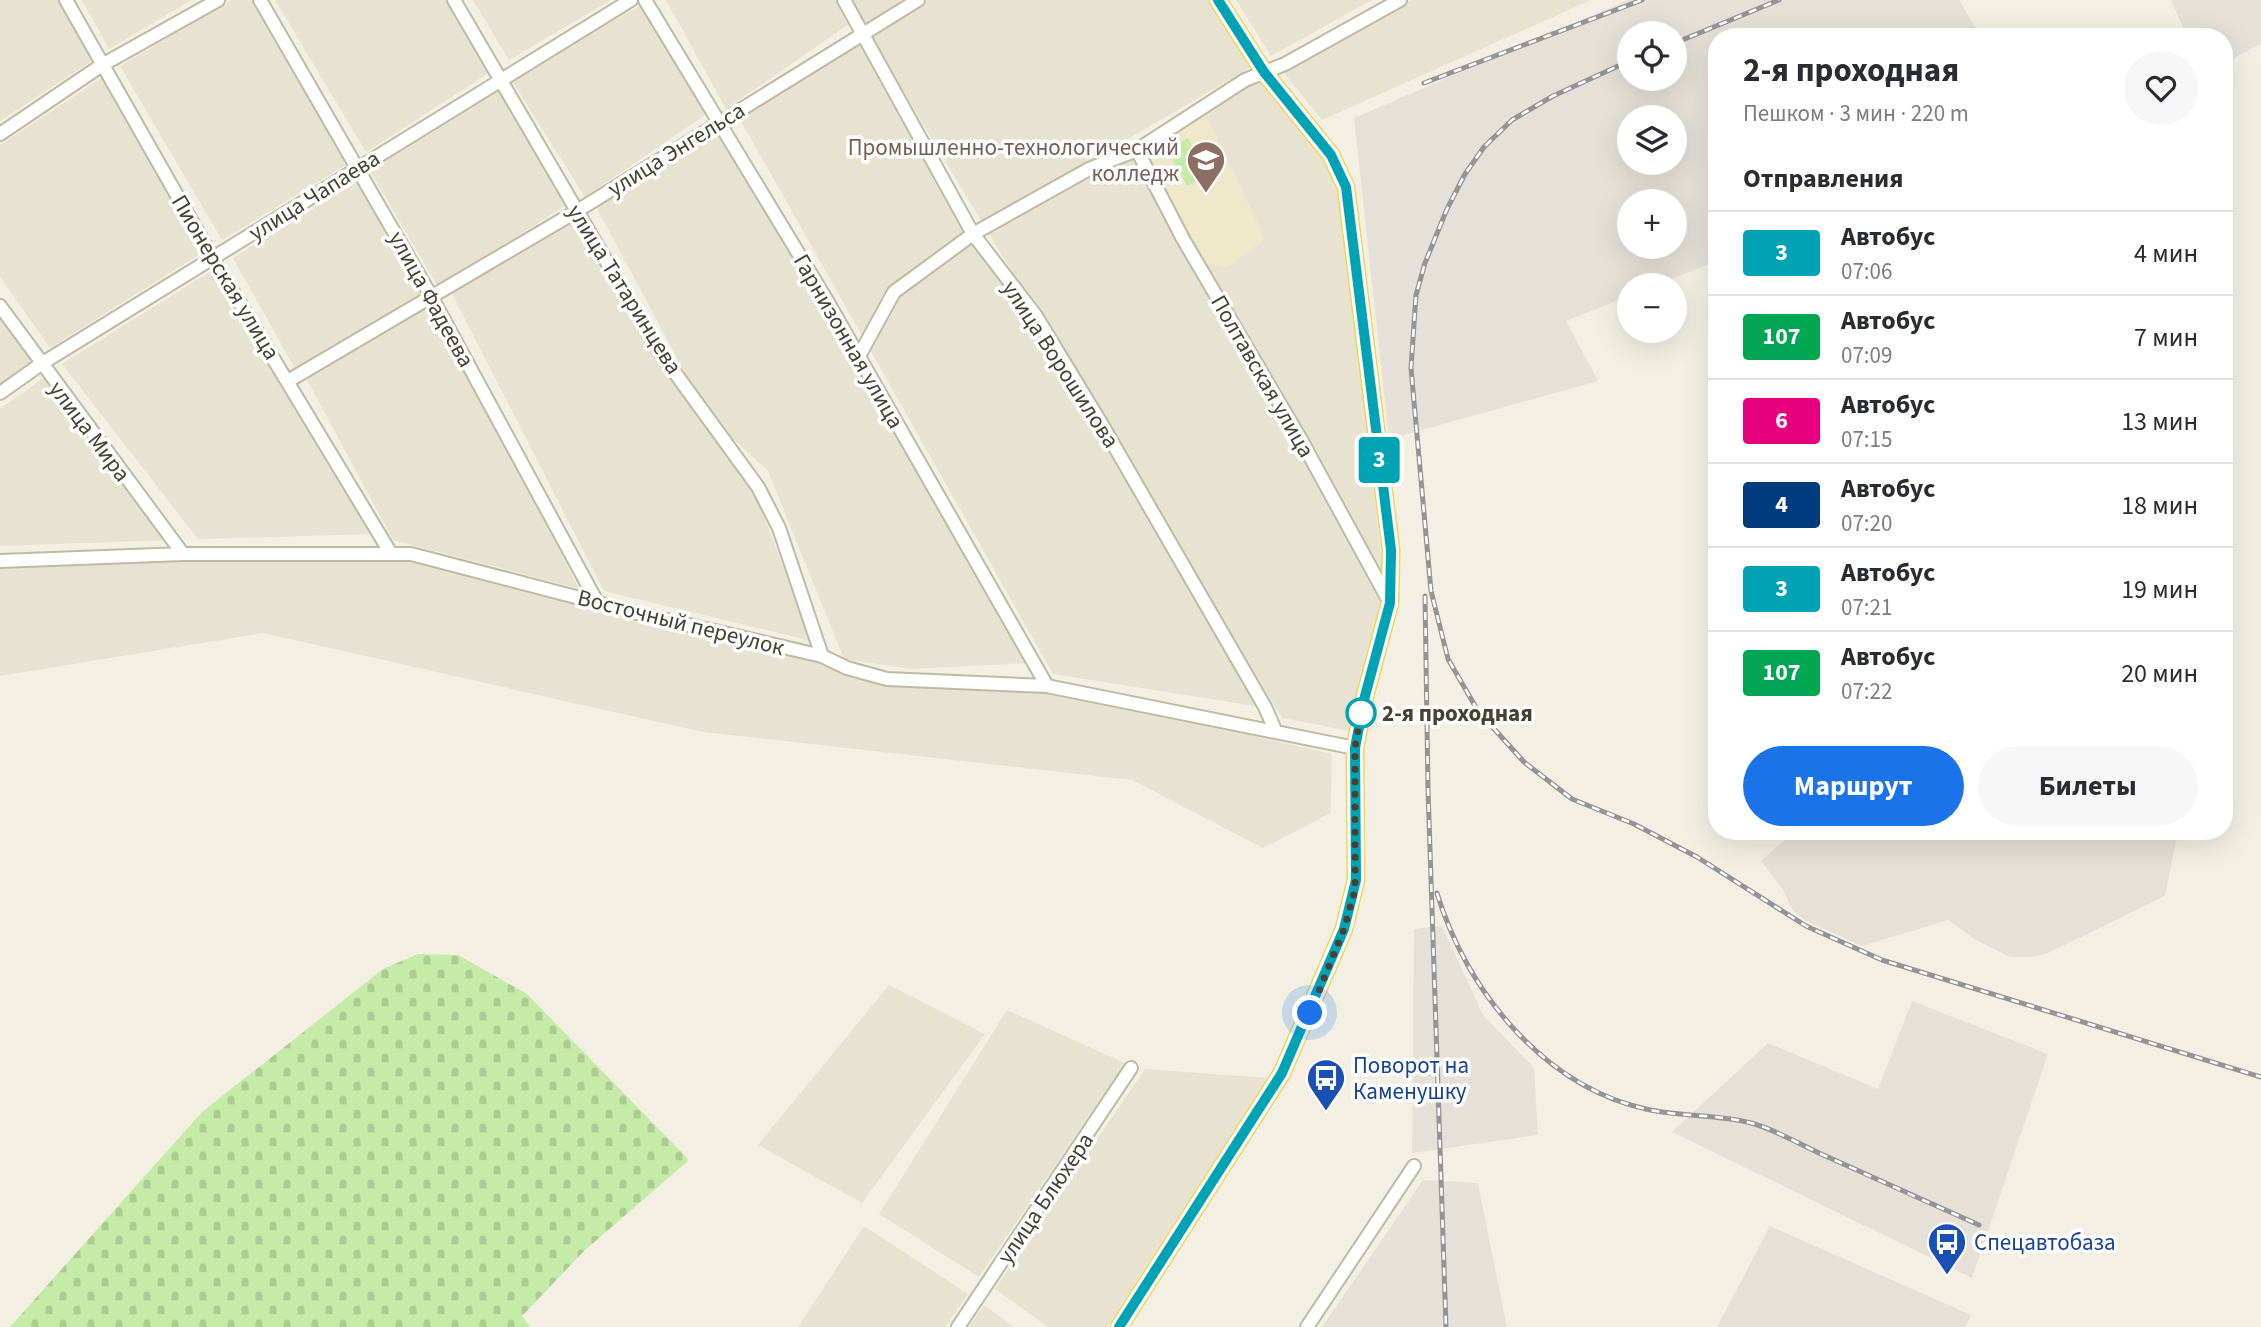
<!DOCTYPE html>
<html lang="ru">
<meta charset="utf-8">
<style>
:root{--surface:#fff;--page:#f7f7f7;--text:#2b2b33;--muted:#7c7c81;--line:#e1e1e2;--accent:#1a73e8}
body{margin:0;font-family:"Source Sans 3",sans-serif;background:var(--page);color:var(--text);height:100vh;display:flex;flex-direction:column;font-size:26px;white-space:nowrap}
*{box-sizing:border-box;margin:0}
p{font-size:23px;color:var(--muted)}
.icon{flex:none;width:38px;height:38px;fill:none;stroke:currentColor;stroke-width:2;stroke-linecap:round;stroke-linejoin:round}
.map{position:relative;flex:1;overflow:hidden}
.details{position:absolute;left:1708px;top:28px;width:525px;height:812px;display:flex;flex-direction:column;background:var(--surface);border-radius:28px;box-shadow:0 7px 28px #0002}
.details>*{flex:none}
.badge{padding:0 14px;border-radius:5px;font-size:24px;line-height:46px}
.tools{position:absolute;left:1617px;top:21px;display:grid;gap:14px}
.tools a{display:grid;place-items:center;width:70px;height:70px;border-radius:50%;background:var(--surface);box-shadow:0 7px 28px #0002;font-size:35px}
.you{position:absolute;width:35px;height:35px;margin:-18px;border:5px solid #fff;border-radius:50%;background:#1a73e8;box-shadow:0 0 0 10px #1a73e833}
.map>.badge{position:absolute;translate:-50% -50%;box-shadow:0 0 0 4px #fff}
h2{padding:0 35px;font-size:26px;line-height:63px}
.round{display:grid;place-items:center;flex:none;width:74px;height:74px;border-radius:37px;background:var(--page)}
.head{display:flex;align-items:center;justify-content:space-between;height:119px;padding:0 35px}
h1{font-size:33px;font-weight:700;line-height:52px}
.primary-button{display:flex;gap:14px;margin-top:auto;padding:14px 35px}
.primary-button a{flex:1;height:80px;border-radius:42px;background:var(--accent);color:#fff;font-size:28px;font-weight:700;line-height:80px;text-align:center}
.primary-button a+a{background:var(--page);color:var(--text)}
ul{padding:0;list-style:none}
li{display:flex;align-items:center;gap:21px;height:84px;padding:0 35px;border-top:2px solid var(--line)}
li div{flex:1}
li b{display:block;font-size:26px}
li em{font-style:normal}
li .badge{min-width:77px;font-weight:700;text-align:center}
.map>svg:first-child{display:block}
</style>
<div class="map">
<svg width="2261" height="1327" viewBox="0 0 2261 1327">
<defs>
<pattern id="cemetery-stones" width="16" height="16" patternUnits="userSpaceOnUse" patternTransform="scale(1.75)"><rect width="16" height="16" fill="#c4eca7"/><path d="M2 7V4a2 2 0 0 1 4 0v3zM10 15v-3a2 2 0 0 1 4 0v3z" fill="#aacc90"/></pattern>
</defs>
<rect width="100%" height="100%" fill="#f3f0e3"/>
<path fill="#e8e3d0" d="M 0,0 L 59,0 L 93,60 L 0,121 Z
M 82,0 L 192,0 L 109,49 Z
M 231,0 L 252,0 L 349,163 L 222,240 L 120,66 Z
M 275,0 L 449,0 L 492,71 L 366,152 Z
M 473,0 L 611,0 L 509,60 Z
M 666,0 L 843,0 L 855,20 L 726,109 Z
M 852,0 L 902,0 L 866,23 Z
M 925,0 L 1213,0 L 1253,66 L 1044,188 L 1134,154 L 1383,600 L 1350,731 L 1282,718 L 869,35 Z
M 1236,0 L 1372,0 L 1271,56 Z
M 1412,0 L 1591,0 L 1322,120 L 1283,72 Z
M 645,3 L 708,113 L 585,197 L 510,78 Z
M 865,37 L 929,153 L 1261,707 L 1053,674 L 737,114 Z
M 103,77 L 205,251 L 50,348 L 0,277 L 0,145 Z
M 1263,77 L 1332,162 L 1341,186 L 1384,583 L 1139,149 Z
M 499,86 L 566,205 L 438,287 L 368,167 Z
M 720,125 L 1030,663 L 912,669 L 844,659 L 768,471 L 708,416 L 593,201 Z
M 360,180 L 425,298 L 298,374 L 233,258 Z
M 576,212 L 750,481 L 812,641 L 604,591 L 450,290 Z
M 216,268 L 374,534 L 198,539 L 62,364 Z
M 432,300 L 579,589 L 393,540 L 305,376 Z
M 0,312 L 34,360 L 0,384 Z
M 46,376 L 173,540 L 0,546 L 0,409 Z
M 391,555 L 905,681 L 1050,689 L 1332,754 L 1331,813 L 1263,848 L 1132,780 L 703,732 L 263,633 L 0,676 L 0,564 Z
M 889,985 L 985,1034 L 862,1203 L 758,1145 Z
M 1007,1010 L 1125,1063 L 979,1277 L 879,1214 Z
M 1145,1069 L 1268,1078 L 1107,1327 L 1048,1327 L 995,1289 Z
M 864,1226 L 968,1294 L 945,1327 L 798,1327 Z
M 984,1305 L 1014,1327 L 969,1327 Z"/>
<path fill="#e5e1d8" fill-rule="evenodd" d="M 1628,0 L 1959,0 L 1981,37 L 1717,37 L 1717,261 L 1656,285 L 1629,285 L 1629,296 L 1566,321 L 1598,381 L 1389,439 L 1354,118 ZM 1675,33 L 1675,79 L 1629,79 L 1629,33 ZM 1675,117 L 1675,163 L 1629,163 L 1629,117 ZM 1629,201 L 1675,201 L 1675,247 L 1629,247 Z
M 2171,0 L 2261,0 L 2261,44 L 2224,63 L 2224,37 L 2187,37 Z
M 1795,831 L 2178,831 L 2165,896 L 2048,953 L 2031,957 L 2010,957 L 1976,940 L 1948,920 L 1862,946 L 1804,920 L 1792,909 L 1783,890 L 1761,861 Z
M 1442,926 L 1483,1015 L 1534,1068 L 1538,1135 L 1412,1153 L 1414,929 Z
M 1912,1001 L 2048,1054 L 1972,1278 L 1672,1132 L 1768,1043 L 1878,1089 Z
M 1423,1180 L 1478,1183 L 1507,1327 L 1322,1327 Z
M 1770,1226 L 1971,1315 L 1965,1327 L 1717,1327 Z"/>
<path fill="#eee9cb" d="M 1205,113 L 1265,239 L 1227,268 L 1207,263 L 1144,150 Z"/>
<path fill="url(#cemetery-stones)" d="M 418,954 L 458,955 L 527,994 L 689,1160 L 584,1251 L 522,1316 L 530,1327 L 10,1327 L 202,1112 L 383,969 Z"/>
<path fill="#c4eca7" d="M 1188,138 L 1207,175 L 1187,186 L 1167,149 Z"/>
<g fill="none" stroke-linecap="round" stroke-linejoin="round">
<g stroke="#bfbaa4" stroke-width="16">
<path id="minor" d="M 66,0 L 212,257 L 390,552
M 260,0 L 431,296 L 597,602
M 454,0 L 657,348 L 758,487 L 779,528 L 822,656
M 645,0 L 826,299 L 1047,686
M 844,0 L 973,234 L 1036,316 L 1101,423 L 1265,707 L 1275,730
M 0,134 L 102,65 L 218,0
M 1137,150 L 1183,239 L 1300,438 L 1389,601
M 0,306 L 183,554
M 859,356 L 894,292 L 973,234 L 1089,169 L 1137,150 L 1245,80 L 1285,64 L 1400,0
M 288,381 L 577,211 L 918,0
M 0,393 L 41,364 L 631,0
M 0,561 L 183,554 L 411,554 L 637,613 L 822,656 L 847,668 L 887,679 L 1047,686 L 1355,748
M 958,1327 L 1131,1068
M 1307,1327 L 1414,1166"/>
</g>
<g stroke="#efd555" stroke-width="19">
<path id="major" d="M 1119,1327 L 1282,1073 L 1344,929 L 1356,880 L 1355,748 L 1365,696 L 1390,603 L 1391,550 L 1346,187 L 1331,155 L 1264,72 L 1218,0"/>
</g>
<use href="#minor" stroke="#fff" stroke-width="12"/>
<use href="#major" stroke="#ffee90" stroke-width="16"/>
<g stroke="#949494" stroke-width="5">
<path id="rail" d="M 1675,43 L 1779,0
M 1629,61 L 1553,96 L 1512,120 L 1484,147 L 1465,174 L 1447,209 L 1425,263 L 1416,295 L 1411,368 L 1431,591 L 1448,659 L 1478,711 L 1524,762 L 1572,799 L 1634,824 L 1697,857 L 1806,926 L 1882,960 L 2261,1077
M 1424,83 L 1642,0
M 1425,596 L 1428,789 L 1446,1327
M 1437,893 C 1466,990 1543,1086 1646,1109 C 1680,1117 1717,1114 1751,1123 C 1774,1129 1797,1143 1819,1153 C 1872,1177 1925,1201 1979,1225"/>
</g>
<use href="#rail" stroke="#fff" stroke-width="2.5" stroke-dasharray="8" stroke-linecap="butt"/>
</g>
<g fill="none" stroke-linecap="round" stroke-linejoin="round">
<g stroke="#fff" stroke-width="16">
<path id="line" d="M 1119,1327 L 1282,1073 L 1344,929 L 1356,880 L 1355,748 L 1365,696 L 1390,603 L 1391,550 L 1346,187 L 1331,155 L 1264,72 L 1218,0"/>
</g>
<use href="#line" stroke="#00a3b4" stroke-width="10"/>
<path stroke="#464132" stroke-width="7" stroke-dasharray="0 12.6" d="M 1310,1013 L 1344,929 L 1355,890 L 1355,748 L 1361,713"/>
</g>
<defs>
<g id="university-pin" transform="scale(2.0125)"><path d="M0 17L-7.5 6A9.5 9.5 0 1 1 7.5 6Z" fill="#8d6e63" stroke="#fff"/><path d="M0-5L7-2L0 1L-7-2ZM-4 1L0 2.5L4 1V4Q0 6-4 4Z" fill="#fff"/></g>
<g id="bus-pin" transform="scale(2.0125)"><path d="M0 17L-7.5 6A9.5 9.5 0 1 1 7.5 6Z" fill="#1a4fb4" stroke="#fff"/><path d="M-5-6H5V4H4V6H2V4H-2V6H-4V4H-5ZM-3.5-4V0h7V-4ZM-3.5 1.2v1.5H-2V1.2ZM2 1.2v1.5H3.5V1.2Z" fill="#fff"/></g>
</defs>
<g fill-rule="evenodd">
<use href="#university-pin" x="1206" y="160"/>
<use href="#bus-pin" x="1326" y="1078"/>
<use href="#bus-pin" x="1947" y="1242"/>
</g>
<circle fill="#fff" stroke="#00a3b4" stroke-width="3.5" cx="1361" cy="713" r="14"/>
<g text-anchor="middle" stroke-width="7" stroke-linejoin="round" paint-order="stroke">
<g font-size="23" fill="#785e54" stroke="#fff" text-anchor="end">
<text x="1179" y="155">Промышленно-технологический<tspan x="1179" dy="26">колледж</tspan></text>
</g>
<g font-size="23" fill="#464132" stroke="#fff">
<text transform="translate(676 149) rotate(-32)" y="8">улица Энгельса</text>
<text transform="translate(314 195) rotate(-32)" y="8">улица Чапаева</text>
<text transform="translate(226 277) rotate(59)" y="8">Пионерская улица</text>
<text transform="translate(625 289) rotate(58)" y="8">улица Татаринцева</text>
<text transform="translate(432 299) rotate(61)" y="8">улица Фадеева</text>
<text transform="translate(849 341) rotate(60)" y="8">Гарнизонная улица</text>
<text transform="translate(1061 364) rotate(57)" y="8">улица Ворошилова</text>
<text transform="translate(1263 376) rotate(60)" y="8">Полтавская улица</text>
<text transform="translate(90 431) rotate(53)" y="8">улица Мира</text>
<text transform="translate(681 622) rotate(14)" y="8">Восточный переулок</text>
<text transform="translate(1045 1198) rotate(-56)" y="8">улица Блюхера</text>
</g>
<g font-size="23" font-weight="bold" fill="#464132" stroke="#fff" text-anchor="start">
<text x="1382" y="721">2-я проходная</text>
</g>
<g font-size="23" fill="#164399" stroke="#fff" text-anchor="start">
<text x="1353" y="1073">Поворот на<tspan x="1353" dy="26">Каменушку</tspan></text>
<text x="1974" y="1250">Спецавтобаза</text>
</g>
</g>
</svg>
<div class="tools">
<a><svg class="icon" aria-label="locate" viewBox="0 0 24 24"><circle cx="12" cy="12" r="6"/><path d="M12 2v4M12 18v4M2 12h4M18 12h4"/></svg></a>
<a><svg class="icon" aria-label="layers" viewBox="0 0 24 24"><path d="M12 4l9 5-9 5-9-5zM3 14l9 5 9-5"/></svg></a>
<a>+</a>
<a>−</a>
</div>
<div class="you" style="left:1310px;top:1013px"></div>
<b class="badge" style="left:1379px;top:460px;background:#00a3b4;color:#fff">3</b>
<section class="details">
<div class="head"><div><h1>2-я проходная</h1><p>Пешком · 3 мин · 220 m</p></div><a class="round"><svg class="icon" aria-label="heart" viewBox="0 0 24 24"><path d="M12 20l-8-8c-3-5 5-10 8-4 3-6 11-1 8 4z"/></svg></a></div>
<h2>Отправления</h2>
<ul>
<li><span class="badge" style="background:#00a3b4;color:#fff">3</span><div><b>Автобус</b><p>07:06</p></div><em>4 мин</em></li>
<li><span class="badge" style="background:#00a651;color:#fff">107</span><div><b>Автобус</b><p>07:09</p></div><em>7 мин</em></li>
<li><span class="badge" style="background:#e6007e;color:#fff">6</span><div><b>Автобус</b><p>07:15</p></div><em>13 мин</em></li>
<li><span class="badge" style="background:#003b80;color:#fff">4</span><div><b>Автобус</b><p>07:20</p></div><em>18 мин</em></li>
<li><span class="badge" style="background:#00a3b4;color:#fff">3</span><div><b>Автобус</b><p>07:21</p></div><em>19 мин</em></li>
<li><span class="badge" style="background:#00a651;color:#fff">107</span><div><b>Автобус</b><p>07:22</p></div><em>20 мин</em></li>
</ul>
<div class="primary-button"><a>Маршрут</a><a>Билеты</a></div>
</section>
</div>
